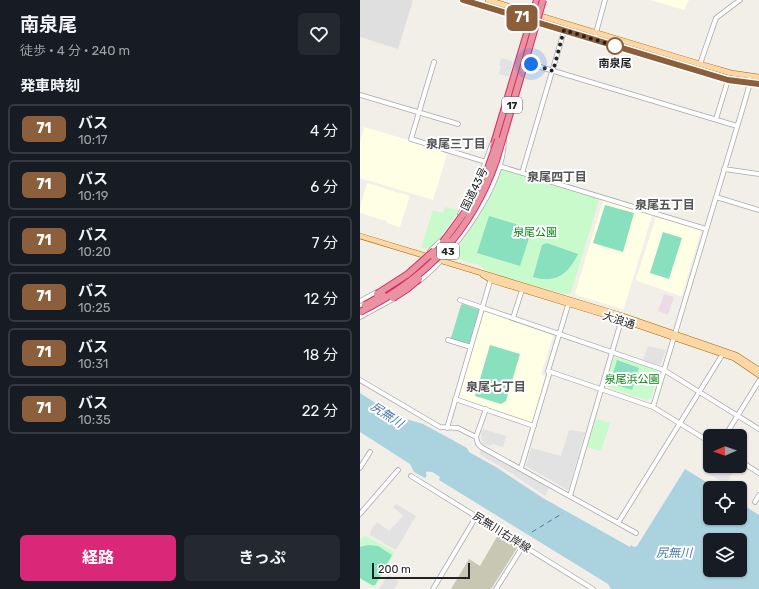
<!DOCTYPE html>
<html lang="ja">
<meta charset="utf-8">
<style>
:root{--surface:#171b24;--page:#242831;--text:#f1f3f6;--muted:#9ea1a6;--line:#363941;--accent:#db2777}
body{margin:0;font-family:Rubik,"Noto Sans JP",sans-serif;background:var(--page);color:var(--text);height:100vh;display:flex;flex-direction:column;font-size:15px;white-space:nowrap}
*{box-sizing:border-box;margin:0}
p{font-size:13px;color:var(--muted)}
.icon{flex:none;width:22px;height:22px;fill:none;stroke:currentColor;stroke-width:2;stroke-linecap:round;stroke-linejoin:round}
.map{position:relative;flex:1;overflow:hidden}
.panel{display:flex;flex-direction:column;background:var(--surface);width:360px}
.panel>*{flex:none}
.badge{padding:0 8px;border-radius:6px;font-size:14px;line-height:26px}
.needle{width:26px;rotate:268deg}
.tools{position:absolute;left:343px;top:429px;display:grid;gap:8px}
.tools a{display:grid;place-items:center;width:44px;height:44px;border-radius:6px;background:var(--surface);box-shadow:0 1px 3px #0004;font-size:20px}
.scale{position:absolute;left:12px;bottom:10px;width:98px;box-sizing:border-box;padding-left:4px;border:2px solid #222;border-top:0;font-size:11px;line-height:14px;white-space:nowrap;color:#222;-webkit-text-stroke:3px #fff;paint-order:stroke}
.you{position:absolute;width:20px;height:20px;margin:-10px;border:3px solid #fff;border-radius:50%;background:#1a73e8;box-shadow:0 0 0 6px #1a73e833}
.map>.badge{position:absolute;translate:-50% -50%;box-shadow:0 0 0 2px #fff}
h2{padding:0 20px;font-size:15px;line-height:36px}
.round{display:grid;place-items:center;flex:none;width:42px;height:42px;border-radius:6px;background:var(--page)}
.summary{display:flex;align-items:center;justify-content:space-between;height:68px;padding:0 20px}
h1{font-size:19px;font-weight:700;line-height:30px}
.action{display:flex;gap:8px;margin-top:auto;padding:8px 20px}
.action a{flex:1;height:46px;border-radius:6px;background:var(--accent);color:#fff;font-size:16px;font-weight:700;line-height:46px;text-align:center}
.action a+a{background:var(--page);color:var(--text)}
ul{padding:0;list-style:none}
li{display:flex;align-items:center;gap:12px;height:50px;margin:0 8px 6px;padding:0 12px;border:2px solid var(--line);border-radius:6px}
li div{flex:1}
li b{display:block;font-size:15px}
li em{font-style:normal}
li .badge{min-width:44px;font-weight:700;text-align:center}
main{display:flex;flex:1;min-height:0}
.map>svg:first-child{display:block}
</style>
<main>
<section class="panel">
<div class="summary"><div><h1>南泉尾</h1><p>徒歩 · 4 分 · 240 m</p></div><a class="round"><svg class="icon" aria-label="heart" viewBox="0 0 24 24"><path d="M12 20l-8-8c-3-5 5-10 8-4 3-6 11-1 8 4z"/></svg></a></div>
<h2>発車時刻</h2>
<ul>
<li><span class="badge" style="background:#8b5e3c;color:#fff">71</span><div><b>バス</b><p>10:17</p></div><em>4 分</em></li>
<li><span class="badge" style="background:#8b5e3c;color:#fff">71</span><div><b>バス</b><p>10:19</p></div><em>6 分</em></li>
<li><span class="badge" style="background:#8b5e3c;color:#fff">71</span><div><b>バス</b><p>10:20</p></div><em>7 分</em></li>
<li><span class="badge" style="background:#8b5e3c;color:#fff">71</span><div><b>バス</b><p>10:25</p></div><em>12 分</em></li>
<li><span class="badge" style="background:#8b5e3c;color:#fff">71</span><div><b>バス</b><p>10:31</p></div><em>18 分</em></li>
<li><span class="badge" style="background:#8b5e3c;color:#fff">71</span><div><b>バス</b><p>10:35</p></div><em>22 分</em></li>
</ul>
<div class="action"><a>経路</a><a>きっぷ</a></div>
</section>
<div class="map">
<svg width="399" height="589" viewBox="0 0 399 589">
<rect width="100%" height="100%" fill="#f2efe9"/>
<path fill="#e0dfdf" d="M 0,0 L 53,0 L 38,49 L 0,37 Z"/>
<path fill="#ebdbe8" d="M 304,294 L 314,297 L 308,315 L 298,311 Z"/>
<path fill="#ffffe5" d="M 291,0 L 329,0 L 324,10 Z
M 4,127 L 83,150 L 83,153 L 87,154 L 73,200 L 0,178 L 0,141 Z
M 7,183 L 50,196 L 40,227 L 27,223 L 27,221 L 0,213 L 0,208 Z
M 245,200 L 291,214 L 292,216 L 264,308 L 262,309 L 216,295 L 215,293 L 243,201 Z
M 296,217 L 340,229 L 341,231 L 322,295 L 320,296 L 278,281 L 276,279 Z
M 126,312 L 192,335 L 193,337 L 181,374 L 185,377 L 173,421 L 170,422 L 100,398 L 99,396 L 124,313 Z"/>
<path fill="#c7c7b4" d="M 138,535 L 156,545 L 157,548 L 131,589 L 91,589 L 109,559 L 120,566 Z"/>
<path fill="#c8facc" d="M 142,169 L 238,198 L 239,200 L 211,293 L 204,294 L 144,277 L 125,270 L 119,265 L 94,258 L 93,256 L 102,246 L 100,244 L 121,213 L 141,170 Z
M 85,207 L 99,211 L 79,239 L 70,248 L 61,248 L 73,210 L 83,213 Z
M 253,357 L 256,357 L 298,370 L 299,373 L 291,398 L 287,400 L 247,387 L 246,385 Z
M 236,419 L 250,423 L 241,451 L 227,447 Z
M 6,536 L 34,552 L 34,554 L 15,587 L 13,587 L 0,579 L 0,540 L 3,537 Z"/>
<path fill="#88e0be" d="M 245,205 L 274,213 L 263,252 L 233,243 Z
M 129,216 L 172,229 L 160,266 L 117,253 Z
M 303,232 L 322,238 L 309,279 L 290,273 Z
M 187,243 L 218,254 C 208,274 196,284 173,277 L 182,245 Z
M 103,304 L 120,310 L 120,312 L 110,344 L 108,345 L 92,339 L 91,338 L 101,305 Z
M 130,345 L 160,354 L 146,401 L 141,404 L 115,396 Z
M 257,360 L 279,368 L 272,390 L 250,383 Z
M 8,545 L 18,546 L 32,555 L 15,585 L 12,585 L 0,578 L 0,547 Z"/>
<path fill="#e2e2e2" d="M 141,58 L 152,61 L 153,63 L 149,76 L 147,76 L 139,74 L 141,66 L 139,65 Z
M 288,346 L 306,350 L 301,363 L 299,365 L 283,360 Z
M 123,429 L 146,436 L 143,447 L 132,444 L 131,446 L 122,444 L 123,441 L 121,441 L 122,436 L 121,435 Z
M 209,430 L 225,432 L 208,490 L 166,466 L 171,448 L 201,456 Z
M 121,450 L 189,488 L 185,496 L 151,473 L 119,454 Z
M 351,466 L 377,466 L 366,484 L 347,473 Z
M 36,504 L 56,516 L 36,550 L 10,535 L 11,530 L 17,522 L 29,531 L 43,516 L 33,507 Z
M 28,575 L 39,581 L 34,589 L 19,589 Z"/>
<path fill="#aad3df" fill-rule="evenodd" d="M 0,393 L 36,416 L 63,424 L 107,448 L 109,452 L 136,467 L 183,498 L 270,547 L 271,545 L 274,547 L 277,546 L 325,469 L 356,488 L 350,488 L 350,518 L 380,518 L 380,503 L 399,515 L 399,589 L 251,589 L 248,584 L 79,480 L 80,477 C 76,474 70,470 66,472 L 66,474 L 67,475 L 65,478 L 54,472 L 50,464 L 0,432 ZM 350,540 L 380,540 L 380,570 L 350,570 Z"/>
<g fill="none" stroke-linecap="round" stroke-linejoin="round">
<path stroke="#4a7aab" stroke-width="1" stroke-dasharray="5 4" stroke-linecap="butt" d="M 172,532 L 203,513"/>
<g stroke="#a9a9a9" stroke-width="5.5">
<path id="minor" d="M 234,40 L 245,0
M 74,62 L 51,139 L 126,162
M 167,63 L 377,126
M 340,64 L 356,18 L 380,0
M 0,95 L 98,124
M 356,119 L 368,80
M 139,166 L 346,229
M 364,169 L 399,174
M 162,173 L 204,31
M 356,197 L 399,210
M 100,214 L 120,177 L 132,144
M 70,251 L 84,238
M 58,282 C 94,253 143,188 144,141
M 100,300 L 304,370 L 399,429
M 0,301 L 17,292
M 0,317 L 35,298
M 153,318 L 162,290
M 88,340 L 111,347
M 188,371 L 293,407 L 350,442
M 0,380 L 80,427 L 98,428 L 116,437 L 118,444 L 121,447 L 276,533
M 95,399 L 174,426
M 293,407 L 384,104 L 390,83 L 389,76
M 87,428 L 131,278
M 365,436 L 399,381
M 116,437 L 126,409
M 380,461 L 399,473
M 0,468 L 10,452
M 161,468 L 189,375 L 188,371 L 209,302
M 51,476 L 233,589
M 210,496 L 262,318
M 395,502 L 399,495
M 0,514 L 38,470
M 258,523 L 364,352
M 73,589 L 116,517
M 136,589 L 163,546"/>
</g>
<g stroke="#a06b00" stroke-width="6">
<path id="major" d="M 103,0 L 368,80 L 399,84
M 128,0 L 340,64 L 371,73 L 399,77
M 0,236 L 263,316 L 376,355 L 399,370
M 123,275 L 131,280 L 262,320 L 362,354 L 374,358 L 399,375"/>
</g>
<g stroke="#dc2a67" stroke-width="8">
<path id="highway" d="M 133,147 L 177,0"/>
</g>
<use href="#minor" stroke="#fff" stroke-width="4"/>
<use href="#major" stroke="#fcd6a4" stroke-width="5"/>
<use href="#highway" stroke="#e892a2" stroke-width="6"/>
<g stroke="#dc2a67" stroke-width="8" stroke-linecap="butt">
<path id="highway-bridge" d="M 121,188 L 138,140
M 83,242 L 108,208 L 121,182
M 73,256 L 87,241
M 17,294 L 48,274 L 74,251
M 33,298 L 47,289 L 59,279
M 5,305 L 23,295
M 0,312 C 66,279 111,232 136,161 L 183,0"/>
</g>
<use href="#highway-bridge" stroke="#e892a2" stroke-width="6"/>
</g>
<g fill="none" stroke-linecap="round" stroke-linejoin="round">
<g stroke="#fff" stroke-width="9">
<path id="line" d="M 103,0 L 368,80 L 399,84"/>
</g>
<use href="#line" stroke="#8b5e3c" stroke-width="6"/>
<path stroke="#222" stroke-width="4" stroke-dasharray="0 7.2" d="M 171,64 L 193,71 L 204,30 L 255,46"/>
</g>
<circle fill="#fff" stroke="#8b5e3c" stroke-width="2" cx="255" cy="46" r="8"/>
<g text-anchor="middle" stroke-width="4" stroke-linejoin="round" paint-order="stroke">
<g fill="#fff" stroke="#646464" stroke-width="1">
<rect x="142" y="97" width="20" height="16" rx="3"/>
<rect x="77" y="243" width="22" height="16" rx="3"/>
</g>
<g font-size="10" font-weight="bold" fill="#222">
<text x="152" y="109">17</text>
<text x="88" y="255">43</text>
</g>
<g font-size="11" font-weight="bold" fill="#222" stroke="#fff">
<text x="255" y="67">南泉尾</text>
</g>
<g font-size="11" fill="#222" stroke="#fff">
<text transform="translate(114 189) rotate(-64)" y="4">国道43号</text>
<text transform="translate(259 320) rotate(18)" y="4">大浪通</text>
<text transform="translate(142 532) rotate(32)" y="4">尻無川右岸線</text>
</g>
<g font-size="11" fill="#0c8416" stroke="#fff">
<text x="175" y="236">泉尾公園</text>
<text x="272" y="383">泉尾浜公園</text>
</g>
<g font-size="12" font-weight="bold" fill="#555" stroke="#fff">
<text x="96" y="148">泉尾三丁目</text>
<text x="197" y="181">泉尾四丁目</text>
<text x="305" y="209">泉尾五丁目</text>
<text x="136" y="391">泉尾七丁目</text>
</g>
<g font-size="12" font-style="italic" fill="#4a7aab" stroke="#fff">
<text transform="translate(27 415) rotate(33)" y="4">尻無川</text>
<text x="314" y="557">尻無川</text>
</g>
</g>
</svg>
<div class="tools">
<a><svg class="needle" viewBox="-14 -14 28 28"><path d="M0-13l5 13h-10z" fill="#e53935"/><path d="M0 13l5-13h-10z" fill="#9ea1a6"/></svg></a>
<a><svg class="icon" aria-label="locate" viewBox="0 0 24 24"><circle cx="12" cy="12" r="6"/><path d="M12 2v4M12 18v4M2 12h4M18 12h4"/></svg></a>
<a><svg class="icon" aria-label="layers" viewBox="0 0 24 24"><path d="M12 4l9 5-9 5-9-5zM3 14l9 5 9-5"/></svg></a>
</div>
<div class="scale">200 m</div>
<div class="you" style="left:171px;top:64px"></div>
<b class="badge" style="left:162px;top:18px;background:#8b5e3c;color:#fff">71</b>
</div>
</main>
